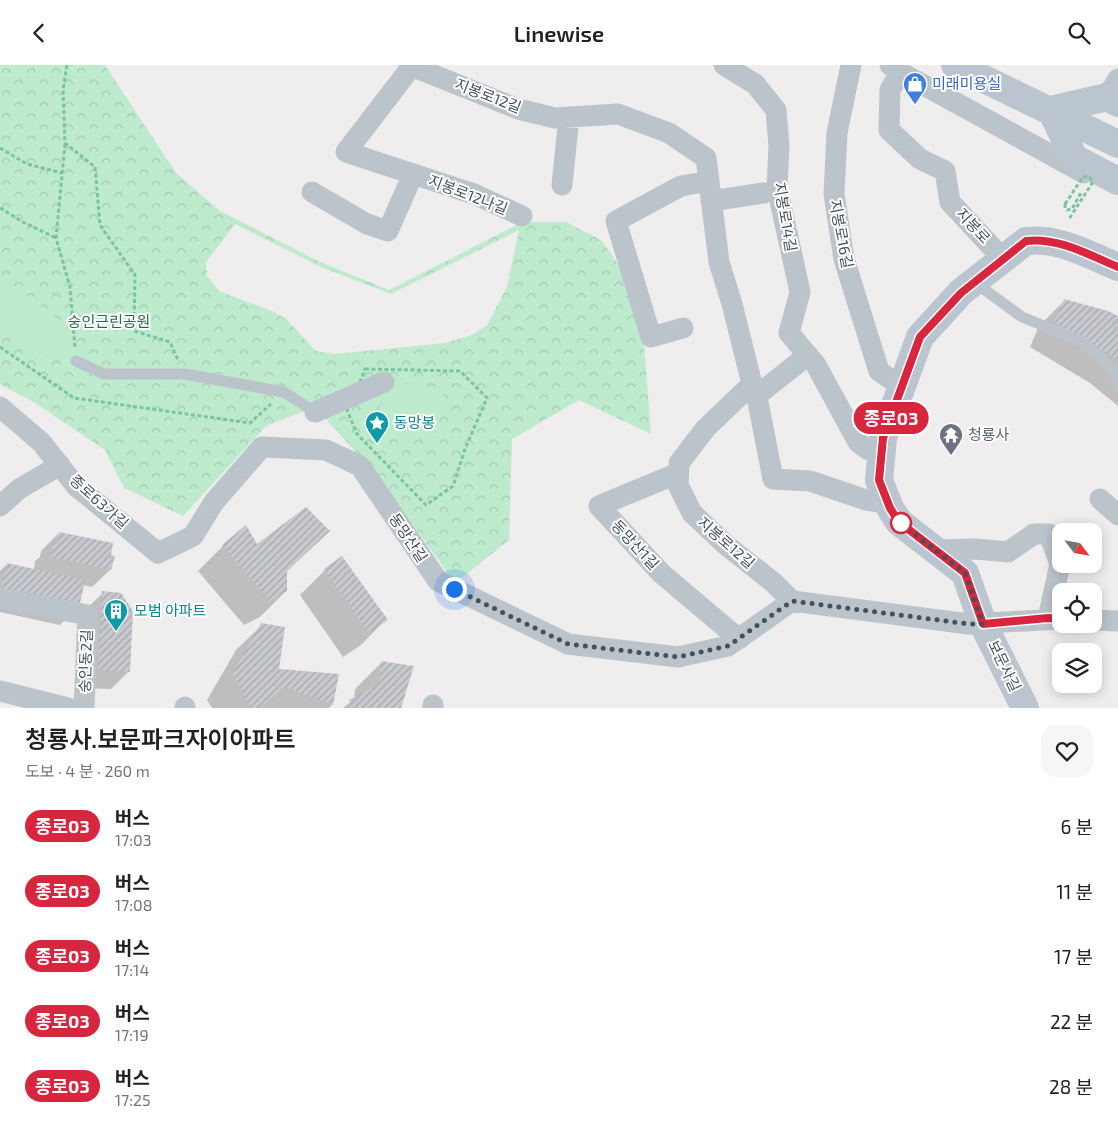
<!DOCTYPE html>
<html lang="ko">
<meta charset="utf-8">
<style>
:root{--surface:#fff;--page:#f6f6f6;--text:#202124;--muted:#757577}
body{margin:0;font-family:"Exo 2","Noto Sans KR",sans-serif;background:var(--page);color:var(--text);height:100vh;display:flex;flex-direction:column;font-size:19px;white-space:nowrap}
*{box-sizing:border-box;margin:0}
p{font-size:16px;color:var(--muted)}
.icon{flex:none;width:28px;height:28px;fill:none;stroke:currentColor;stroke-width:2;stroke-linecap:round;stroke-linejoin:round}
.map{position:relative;height:643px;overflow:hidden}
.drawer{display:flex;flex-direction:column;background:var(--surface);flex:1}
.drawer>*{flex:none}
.badge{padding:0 10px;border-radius:16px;font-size:18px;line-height:32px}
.needle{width:32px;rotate:121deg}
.controls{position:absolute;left:1052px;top:458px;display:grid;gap:10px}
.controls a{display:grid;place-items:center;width:50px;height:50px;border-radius:10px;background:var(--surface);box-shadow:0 2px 12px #0003;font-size:25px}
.you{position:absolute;width:25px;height:25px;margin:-12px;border:4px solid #fff;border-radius:50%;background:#1a73e8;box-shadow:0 0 0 8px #1a73e833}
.map>.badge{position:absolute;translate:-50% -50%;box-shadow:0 0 0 2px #fff}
.round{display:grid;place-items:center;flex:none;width:52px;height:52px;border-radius:15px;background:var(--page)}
.headline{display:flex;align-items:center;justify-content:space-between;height:85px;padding:0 25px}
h1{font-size:24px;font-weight:600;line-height:38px}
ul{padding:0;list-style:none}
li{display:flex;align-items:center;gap:15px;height:65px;padding:0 25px}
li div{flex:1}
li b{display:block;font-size:19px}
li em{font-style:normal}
li .badge{min-width:55px;font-weight:700;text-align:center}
header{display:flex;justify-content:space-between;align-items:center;height:65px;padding:0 25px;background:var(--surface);font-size:22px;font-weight:600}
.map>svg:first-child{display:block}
</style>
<header><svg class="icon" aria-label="back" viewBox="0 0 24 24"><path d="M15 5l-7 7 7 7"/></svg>Linewise<svg class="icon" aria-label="search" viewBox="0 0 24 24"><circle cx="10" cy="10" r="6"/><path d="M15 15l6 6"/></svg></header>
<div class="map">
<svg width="1118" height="643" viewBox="0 0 1118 643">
<defs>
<pattern id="forest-crowns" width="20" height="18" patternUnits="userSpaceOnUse" patternTransform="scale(1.25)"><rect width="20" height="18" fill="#beeace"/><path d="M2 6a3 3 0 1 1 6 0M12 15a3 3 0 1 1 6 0" fill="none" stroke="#a5cab3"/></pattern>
<pattern id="building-hatch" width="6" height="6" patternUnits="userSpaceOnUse" patternTransform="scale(1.25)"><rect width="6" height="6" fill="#c7c9cf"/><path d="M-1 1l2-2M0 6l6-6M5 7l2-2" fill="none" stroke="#a3a6ab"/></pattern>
</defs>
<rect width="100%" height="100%" fill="#efeded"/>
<path fill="url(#forest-crowns)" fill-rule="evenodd" d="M 0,0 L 105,0 L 176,108 L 220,146 L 320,197 L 389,225 L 523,157 L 566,157 L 601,175 L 628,213 L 643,268 L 651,369 L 579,335 L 512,374 L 509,475 L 455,518 L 380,414 L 315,342 L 266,361 L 183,451 L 124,423 L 105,385 L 35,338 L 0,319 ZM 235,159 L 321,202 L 391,229 L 519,165 L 507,222 L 487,260 L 472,270 L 445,278 L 335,289 L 316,286 L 286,254 L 274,247 L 219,226 L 207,211 L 206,197 Z"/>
<path fill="#beeace" d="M 0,210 L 66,261 L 76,296 L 30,285 L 0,260 Z
M 388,316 L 445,324 L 432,377 L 374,360 Z"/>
<path fill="#0003" d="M 1065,235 L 1118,253 L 1118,341 L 1090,318 L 1030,282 L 1039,261 Z
M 329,466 L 286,507 L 286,526 L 260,552 L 244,560 L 198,506 L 223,481 L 257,481 Z
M 59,468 L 109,491 L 110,505 L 92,522 L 82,520 L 78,542 L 60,560 L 0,547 L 0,506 L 7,499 L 34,505 L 35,496 L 40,492 L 41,486 Z
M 325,505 L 386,554 L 361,580 L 343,592 L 300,530 Z
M 103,528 L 128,607 L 111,624 L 81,623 L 85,545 Z
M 262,560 L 278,605 L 337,610 L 332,640 L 329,643 L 212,643 L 207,635 L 236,585 Z
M 381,598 L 400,643 L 343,643 L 354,634 L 355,624 Z"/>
<path fill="url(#building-hatch)" d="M 1064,234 L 1108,246 L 1118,251 L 1118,295 L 1054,257 Z
M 306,442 L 330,466 L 287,506 L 287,526 L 270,536 L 222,480 L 246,460 L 257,479 Z
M 59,467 L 113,478 L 111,490 L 115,491 L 111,505 L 50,492 L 53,477 L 56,478 Z
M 342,491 L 388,555 L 369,568 L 324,504 Z
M 7,498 L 85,515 L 79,543 L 0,526 Z
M 102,526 L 121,528 L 133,546 L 130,607 L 98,605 Z
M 261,558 L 285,562 L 279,604 L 339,609 L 333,640 L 285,622 L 259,643 L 251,643 L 232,609 Z
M 381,596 L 414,601 L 401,643 L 352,643 L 349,635 L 379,619 Z"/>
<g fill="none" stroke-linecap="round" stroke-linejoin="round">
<path stroke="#79c59e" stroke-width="3" stroke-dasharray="4 2.5" stroke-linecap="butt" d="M 67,0 L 63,25 L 65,78 L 95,102 L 100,160 L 135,210 L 134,266 L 170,277 L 178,295
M 65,79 L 56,173 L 70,222 L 75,283
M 0,83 L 27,99 L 62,108
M 1065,139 L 1065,143 L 1067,145 L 1072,144 L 1082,126
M 0,143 L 23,157 L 56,173
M 0,282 L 74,333 L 250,358 L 271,339
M 365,304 L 460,306 L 487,333 L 465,384 L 453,421 L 426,440 L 357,369 L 347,345 L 354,333 Z"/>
<path stroke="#bcc4cb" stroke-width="11" d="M 974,217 L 1022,252 L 1081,276 L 1114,306 L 1118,321
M 76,296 L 104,309 L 185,309 L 284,327 L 315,347"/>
<path stroke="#bcc4cb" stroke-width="21" d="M 409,0 L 518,44 L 555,53 L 618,49 L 669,68 L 706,93 L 719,197 L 732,239 L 752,319 L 706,363 L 679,398 L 678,420 L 692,448 L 726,480 L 774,518 L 792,536
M 724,0 L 755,19 L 776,45 L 779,81 L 777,122 L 800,227 L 789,268 L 816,300 L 858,377 L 867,384 L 882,389
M 851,0 L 837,68 L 834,129 L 844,194 L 879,306 L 902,322
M 890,0 L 900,7 L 1084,108
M 412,1 L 346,87 L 474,129 L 522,151
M 900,7 L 890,25 L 889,65 L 920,94 L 945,106 L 950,137 L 1003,194
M 1107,32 L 1118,14
M 562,120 L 569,52
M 312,127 L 367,159 L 388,166 L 413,109
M 711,136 L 764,128
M 683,263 L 651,272 L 616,156 L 681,121 L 709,116
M 752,319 L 758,337 L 773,414 L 810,416 L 866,435 L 888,438
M 756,331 L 808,290
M 0,342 L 41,377 L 76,421 L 158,488 L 193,471 L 214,437 L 262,382 L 326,385 L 360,401 L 438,516 L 568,579 L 678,592 L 728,581 L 792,536 L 969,559 L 1061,554
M 315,347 L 384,317
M 678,408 L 599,441 L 662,509 L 739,574
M 1100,434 L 1118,450
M 0,441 L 19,424 L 60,400
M 936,485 L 976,484 L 1008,487 L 1034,469 L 1049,469 L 1060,499 L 1048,553
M 0,533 L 88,550 L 84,643
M 1094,555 L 1118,556
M 0,626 L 68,643
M 433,640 L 433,643
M 185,643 L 185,642"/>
<path stroke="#bbc5cf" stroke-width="28" d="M 955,0 L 1118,79
M 1051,45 L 1074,93 L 1118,116
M 1051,45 L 1107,32 L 1118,38
M 1025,643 L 983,559 L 965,508 L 899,457 L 890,443 L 879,415 L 883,373 L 920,272 L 961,227 L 1026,176 C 1058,172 1089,190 1118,202"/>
<path stroke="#79c59e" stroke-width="3" stroke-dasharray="4 2.5" stroke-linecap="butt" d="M 1065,139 L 1083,112 L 1088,111 L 1093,116 L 1091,120 L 1069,154"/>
</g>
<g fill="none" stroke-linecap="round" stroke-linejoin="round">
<g stroke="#fff" stroke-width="11">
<path id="line" d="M 1061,554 L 1048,553 L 983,559 L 965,508 L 899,457 L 890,443 L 879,415 L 883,373 L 920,272 L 961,228 L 1026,176 C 1058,172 1089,190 1118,202"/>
</g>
<use href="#line" stroke="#d7263d" stroke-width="8"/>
<path stroke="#475058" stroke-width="5" stroke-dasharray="0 9" d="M 454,524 L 568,579 L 678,592 L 728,581 L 792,536 L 969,559 L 983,559 L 965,508 L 899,457 L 901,458"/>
</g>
<defs>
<g id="shop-pin" transform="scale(1.25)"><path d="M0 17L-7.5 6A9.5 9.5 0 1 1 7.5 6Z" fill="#3f7fe0" stroke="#fff"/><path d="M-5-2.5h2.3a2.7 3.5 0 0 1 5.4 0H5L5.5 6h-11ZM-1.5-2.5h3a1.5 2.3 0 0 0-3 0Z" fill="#fff"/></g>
<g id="sight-pin" transform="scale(1.25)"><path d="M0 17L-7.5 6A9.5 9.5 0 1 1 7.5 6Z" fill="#0f9aa8" stroke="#fff"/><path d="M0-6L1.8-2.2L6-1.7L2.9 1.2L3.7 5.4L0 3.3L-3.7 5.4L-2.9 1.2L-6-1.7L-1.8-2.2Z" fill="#fff"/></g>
<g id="temple-pin" transform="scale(1.25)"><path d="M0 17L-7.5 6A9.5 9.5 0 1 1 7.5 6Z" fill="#6b7280" stroke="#fff"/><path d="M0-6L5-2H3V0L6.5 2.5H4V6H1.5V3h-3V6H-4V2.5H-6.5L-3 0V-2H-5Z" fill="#fff"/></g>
<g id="building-pin" transform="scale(1.25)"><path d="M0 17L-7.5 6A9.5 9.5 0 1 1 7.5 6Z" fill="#0f9aa8" stroke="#fff"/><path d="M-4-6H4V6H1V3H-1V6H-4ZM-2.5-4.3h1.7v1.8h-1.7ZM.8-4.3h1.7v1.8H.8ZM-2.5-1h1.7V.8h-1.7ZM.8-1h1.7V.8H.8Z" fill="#fff"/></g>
</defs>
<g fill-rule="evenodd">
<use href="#shop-pin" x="915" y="19"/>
<use href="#sight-pin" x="377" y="358"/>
<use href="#temple-pin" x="951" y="370"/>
<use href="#building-pin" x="116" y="546"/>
</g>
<circle fill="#fff" stroke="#d7263d" stroke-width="2.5" cx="901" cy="458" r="10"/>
<g text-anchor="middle" stroke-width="4" stroke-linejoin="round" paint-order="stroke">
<g font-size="15" fill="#366cbe" stroke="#fff" text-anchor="start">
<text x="932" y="24">미래미용실</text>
</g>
<g font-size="15" fill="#475058" stroke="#fff">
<text transform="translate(488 31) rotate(21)" y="5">지봉로12길</text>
<text transform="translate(468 130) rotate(21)" y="5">지봉로12나길</text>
<text transform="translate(785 152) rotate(80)" y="5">지봉로14길</text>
<text transform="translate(973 161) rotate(47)" y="5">지봉로</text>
<text transform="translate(841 169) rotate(79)" y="5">지봉로16길</text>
<text transform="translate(99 437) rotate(42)" y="5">종로63가길</text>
<text transform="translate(408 473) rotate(56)" y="5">동망산길</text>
<text transform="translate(726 478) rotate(41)" y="5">지봉로12길</text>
<text transform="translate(635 480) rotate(47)" y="5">동망산1길</text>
<text transform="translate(86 596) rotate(-88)" y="5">숭인동2길</text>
<text transform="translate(1004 601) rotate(64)" y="5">보문사길</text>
</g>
<g font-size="15" fill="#1e7247" stroke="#fff">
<text x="109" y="262">숭인근린공원</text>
</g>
<g font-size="15" fill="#0d838f" stroke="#fff" text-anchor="start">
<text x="394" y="363">동망봉</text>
<text x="134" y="551">모범 아파트</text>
</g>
<g font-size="15" fill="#5b616d" stroke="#fff" text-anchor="start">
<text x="968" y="375">청룡사</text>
</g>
</g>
</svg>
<div class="controls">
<a><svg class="needle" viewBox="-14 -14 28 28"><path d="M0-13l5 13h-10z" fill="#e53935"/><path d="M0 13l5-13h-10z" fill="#757577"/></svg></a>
<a><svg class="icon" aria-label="locate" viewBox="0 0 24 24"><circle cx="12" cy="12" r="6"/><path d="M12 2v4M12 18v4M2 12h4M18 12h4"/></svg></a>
<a><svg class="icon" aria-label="layers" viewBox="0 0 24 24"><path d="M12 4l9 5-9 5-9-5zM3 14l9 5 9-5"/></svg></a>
</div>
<div class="you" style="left:454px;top:524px"></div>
<b class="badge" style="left:891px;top:353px;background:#d7263d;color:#fff">종로03</b>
</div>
<section class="drawer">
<div class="headline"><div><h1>청룡사.보문파크자이아파트</h1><p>도보 · 4 분 · 260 m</p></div><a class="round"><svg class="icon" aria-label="heart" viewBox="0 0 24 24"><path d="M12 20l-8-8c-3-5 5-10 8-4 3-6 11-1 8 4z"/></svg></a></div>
<ul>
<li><span class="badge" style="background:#d7263d;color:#fff">종로03</span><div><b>버스</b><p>17:03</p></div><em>6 분</em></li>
<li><span class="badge" style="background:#d7263d;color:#fff">종로03</span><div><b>버스</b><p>17:08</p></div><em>11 분</em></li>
<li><span class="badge" style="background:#d7263d;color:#fff">종로03</span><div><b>버스</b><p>17:14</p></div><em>17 분</em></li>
<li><span class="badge" style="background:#d7263d;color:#fff">종로03</span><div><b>버스</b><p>17:19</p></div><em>22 분</em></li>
<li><span class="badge" style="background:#d7263d;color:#fff">종로03</span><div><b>버스</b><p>17:25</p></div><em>28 분</em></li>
</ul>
</section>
